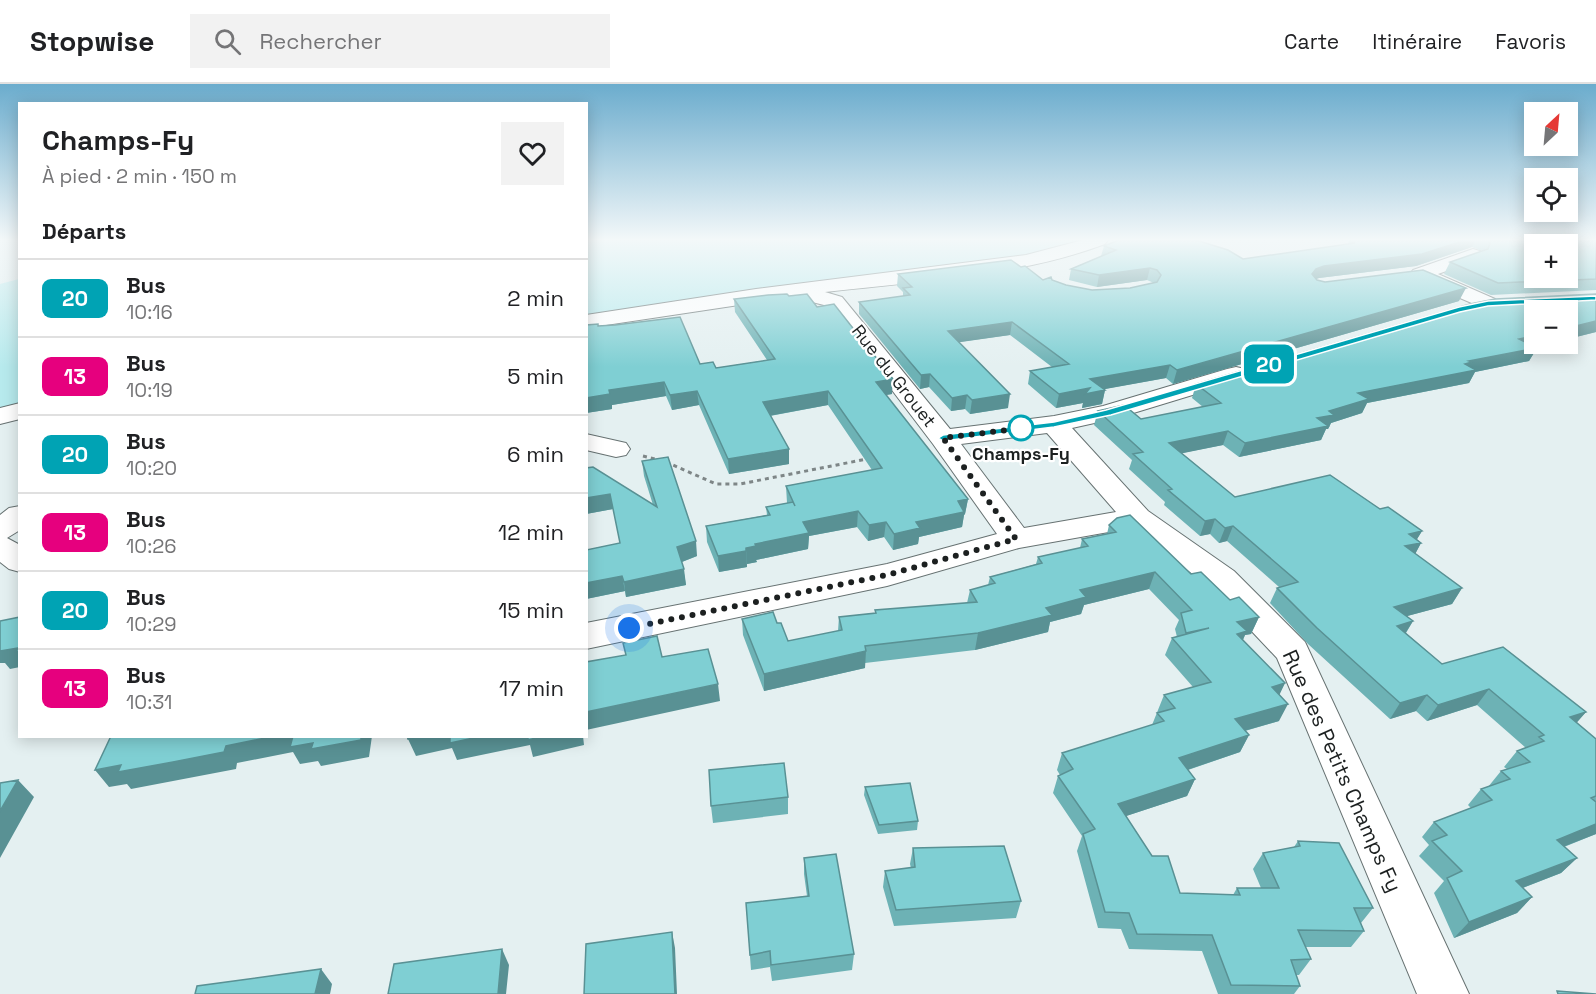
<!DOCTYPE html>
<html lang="fr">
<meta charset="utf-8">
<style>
:root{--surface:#fff;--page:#f2f2f2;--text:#202124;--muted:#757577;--line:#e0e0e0}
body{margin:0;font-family:"Space Grotesk",sans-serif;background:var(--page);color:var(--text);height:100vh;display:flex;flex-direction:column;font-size:22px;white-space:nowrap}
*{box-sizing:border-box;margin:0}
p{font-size:20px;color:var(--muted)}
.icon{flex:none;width:33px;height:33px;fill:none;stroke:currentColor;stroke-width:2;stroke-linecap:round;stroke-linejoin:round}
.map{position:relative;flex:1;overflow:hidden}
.side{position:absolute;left:18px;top:18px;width:570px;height:636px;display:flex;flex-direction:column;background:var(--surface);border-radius:0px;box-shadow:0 3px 15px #0003}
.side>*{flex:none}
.badge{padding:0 12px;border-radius:9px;font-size:21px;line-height:39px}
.needle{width:39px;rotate:26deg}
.buttons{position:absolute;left:1524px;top:18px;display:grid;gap:12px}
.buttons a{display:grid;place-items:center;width:54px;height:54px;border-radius:0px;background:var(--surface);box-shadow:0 3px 15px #0003;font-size:30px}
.you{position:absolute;width:30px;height:30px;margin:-15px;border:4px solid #fff;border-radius:50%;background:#1a73e8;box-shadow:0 0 0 9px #1a73e833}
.map>.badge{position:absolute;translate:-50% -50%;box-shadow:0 0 0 3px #fff}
h2{padding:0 24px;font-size:22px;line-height:54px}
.round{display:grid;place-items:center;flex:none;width:63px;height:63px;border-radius:0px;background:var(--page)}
.overview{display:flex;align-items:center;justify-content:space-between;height:102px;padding:0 24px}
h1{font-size:28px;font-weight:600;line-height:45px}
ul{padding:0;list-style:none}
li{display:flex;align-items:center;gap:18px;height:78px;padding:0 24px;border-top:2px solid var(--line)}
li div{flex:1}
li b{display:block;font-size:22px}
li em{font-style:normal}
li .badge{min-width:66px;font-weight:700;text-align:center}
header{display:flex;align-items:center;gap:36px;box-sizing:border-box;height:84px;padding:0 30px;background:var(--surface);border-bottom:2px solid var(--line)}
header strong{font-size:28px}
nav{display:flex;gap:33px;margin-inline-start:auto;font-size:21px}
.search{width:420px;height:54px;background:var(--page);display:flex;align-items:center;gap:15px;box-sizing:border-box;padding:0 21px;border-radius:0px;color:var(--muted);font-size:22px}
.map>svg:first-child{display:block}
</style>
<header>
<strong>Stopwise</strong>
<div class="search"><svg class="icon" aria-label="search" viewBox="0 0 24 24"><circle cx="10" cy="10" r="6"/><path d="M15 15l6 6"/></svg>Rechercher</div>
<nav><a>Carte</a><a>Itinéraire</a><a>Favoris</a></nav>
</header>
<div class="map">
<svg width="1596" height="910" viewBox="0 0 1596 910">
<rect width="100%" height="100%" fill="#e4f0f1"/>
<path fill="#b7eaed" d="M 586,156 L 1098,156 L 1064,171 L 587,241 Z
M 19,195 L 19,329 L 0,333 L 0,200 Z"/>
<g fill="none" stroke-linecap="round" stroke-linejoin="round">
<g stroke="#677272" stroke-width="2">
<path id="minor" d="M 1083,156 L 1108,156 L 1105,160 C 1018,193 917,197 825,208 L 842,213 L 950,345 L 1054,332 L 1103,322 L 1227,285 L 1236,283 L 1245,285 L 1248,290 L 1245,295 L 1117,334 L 1072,344 L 1148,427 L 1234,487 L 1305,558 L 1469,910 L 1417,910 L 1277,574 L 1210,503 L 1131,444 L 1019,464 L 887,502 L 586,565 L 586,539 L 887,480 L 997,450 L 933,360 L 828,222 L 792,213 L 586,244 L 586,231 L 756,205 L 1026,171 ZM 1047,349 L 1116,428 L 1024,444 L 961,360 Z
M 1473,165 L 1480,167 L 1482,171 L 1480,175 L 1438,190 L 1495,215 L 1499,219 L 1495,223 L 1488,225 L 1481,223 L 1413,194 L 1410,190 L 1413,186 Z
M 20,319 L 20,335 L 0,340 L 0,324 Z
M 586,350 L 626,359 L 630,365 L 626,371 L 616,373 L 586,366 Z
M 20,422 L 20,446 L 7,454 L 20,461 L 20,488 L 9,485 L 0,478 L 0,431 L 9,424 Z"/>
</g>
<path stroke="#7e8687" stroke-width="3" stroke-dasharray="4 4" stroke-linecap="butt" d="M 643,372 L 659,376
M 666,378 L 716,400 L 740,400 L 867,375"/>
<use href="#minor" fill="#fff" fill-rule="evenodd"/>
</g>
<path fill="#6db2b5" d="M 1356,156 L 1596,156 L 1596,206 L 1491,211 L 1444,190 L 1450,178 L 1482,167 L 1472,163 L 1416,182 L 1319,194 L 1316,195 L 1317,196 L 1325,198 L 1459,217 L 1173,300 L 1166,294 L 1104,305 L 1105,306 L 1102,320 L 1082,324 L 1083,319 L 1056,324 L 1028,300 L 1030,287 L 1052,283 L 1010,251 L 959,258 L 1008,324 L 970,330 L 965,325 L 951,327 L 929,303 L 920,305 L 859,230 L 859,218 L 903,212 L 903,208 L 897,202 L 898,190 L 1021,183 L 1043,196 L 1052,196 L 1066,201 L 1092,206 L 1130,204 L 1154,199 L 1147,196 L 1097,203 L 1069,196 L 1071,185 L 1101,172 L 1104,162 L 1243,175 L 1348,160 L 1349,157 Z
M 1596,210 L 1596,248 L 1568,255 L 1568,226 L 1534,226 L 1534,260 L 1548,260 L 1535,263 L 1537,264 L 1529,277 L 1475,288 L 1469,299 L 1367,319 L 1362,329 L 1331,339 L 1328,345 L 1326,345 L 1321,356 L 1239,373 L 1223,361 L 1182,369 L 1235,413 L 1330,391 L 1380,425 L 1388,423 L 1422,447 L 1417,455 L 1421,459 L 1415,470 L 1462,504 L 1452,520 L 1407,532 L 1413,537 L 1406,549 L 1442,580 L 1503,563 L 1586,628 L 1576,639 L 1596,655 L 1596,750 L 1564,763 L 1577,774 L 1561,789 L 1523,804 L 1532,813 L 1517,829 L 1454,854 L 1434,809 L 1444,797 L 1419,772 L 1429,761 L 1422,753 L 1434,738 L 1471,724 L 1468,721 L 1481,705 L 1488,703 L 1501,687 L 1507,685 L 1504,683 L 1517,667 L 1526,664 L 1477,621 L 1427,637 L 1416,627 L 1390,635 L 1308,560 L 1270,519 L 1277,504 L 1279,503 L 1227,457 L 1219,459 L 1210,450 L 1200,452 L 1164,421 L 1165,418 L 1129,385 L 1132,376 L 1094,341 L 1098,327 L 1124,321 L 1141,335 L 1203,323 L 1192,314 L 1196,300 L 1470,220 L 1495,215 Z
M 734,215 L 892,310 L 885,311 L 968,415 L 965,430 L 964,431 L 962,443 L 919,453 L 918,460 L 893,466 L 884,453 L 868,457 L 857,443 L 809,452 L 808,465 L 756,476 L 757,478 L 747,480 L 747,483 L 719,488 L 707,458 L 706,442 L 767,431 L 766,423 L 787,419 L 786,402 L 872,386 L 828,321 L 770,332 L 789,365 L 789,380 L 729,390 L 699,321 L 672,326 L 666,312 L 612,321 L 612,325 L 586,329 L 586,241 L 598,242 L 700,280 L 716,284 L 767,276 L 735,228 Z
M 642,377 L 697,472 L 682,478 L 686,501 L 626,513 L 625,507 L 586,515 L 586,466 L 620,459 L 613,425 L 586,430 L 586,384 L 653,421 L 644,392 Z
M 1109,441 L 1191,490 L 1230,516 L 1259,533 L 1251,550 L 1245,551 L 1243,556 L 1285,599 L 1279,610 L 1279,637 L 1245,647 L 1249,651 L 1240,668 L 1188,686 L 1195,695 L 1187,712 L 1126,732 L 1152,772 L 1180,809 L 1233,811 L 1237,804 L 1261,804 L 1253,785 L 1263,769 L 1294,763 L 1298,757 L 1373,824 L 1361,839 L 1364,847 L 1351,863 L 1305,863 L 1311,875 L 1299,891 L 1296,891 L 1300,902 L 1294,910 L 1218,910 L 1202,867 L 1129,865 L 1121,845 L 1098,844 L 1077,767 L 1082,752 L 1053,709 L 1058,692 L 1060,691 L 1057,686 L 1062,669 L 1152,641 L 1164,611 L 1193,603 L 1165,571 L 1172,554 L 1177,553 L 1175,545 L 1179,536 L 1149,505 L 1084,521 L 1081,530 L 1050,538 L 1048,548 L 975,566 L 865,579 L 865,584 L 764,607 L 743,551 L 742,535 L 777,539 L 788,557 L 838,547 L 839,533 L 875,529 L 875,526 L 967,519 L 970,506 L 988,501 L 990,493 L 1036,480 L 1038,473 L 1080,464 L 1082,455 L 1107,450 Z
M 865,703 L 918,737 L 917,746 L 878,750 L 864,711 Z
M 788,713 L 788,730 L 713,739 L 711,722 Z
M 913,764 L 1021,817 L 1016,834 L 894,842 L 883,803 L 885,787 L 911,784 L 910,780 Z
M 804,774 L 854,870 L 852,886 L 772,897 L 770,883 L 751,886 L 746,819 L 807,812 L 804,790 Z"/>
<path fill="#599194" d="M 1466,156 L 1476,156 L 1472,163 L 1416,182 L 1319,194 L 1311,197 L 1312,190 L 1316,185 L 1324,182 Z
M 1150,184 L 1147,196 L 1097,203 L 1099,191 Z
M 1466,204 L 1459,217 L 1173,300 L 1177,286 Z
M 1596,237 L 1596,248 L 1568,255 L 1568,244 Z
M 1012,238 L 1010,251 L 947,260 L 948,247 Z
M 1534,252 L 1534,260 L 1548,260 L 1511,268 L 1519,255 Z
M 1537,264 L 1529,277 L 1475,288 L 1469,299 L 1367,319 L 1362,329 L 1331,339 L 1328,345 L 1326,345 L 1321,356 L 1239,373 L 1245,359 L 1317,334 L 1358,309 L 1465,280 L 1469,277 Z
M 1170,281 L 1166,294 L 1089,308 L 1105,306 L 1102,320 L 1082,324 L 1083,319 L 1056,324 L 1059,310 L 1090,295 Z
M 930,290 L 929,303 L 920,305 L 921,291 Z
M 893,295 L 892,310 L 875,313 L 876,298 Z
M 664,298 L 666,312 L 612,321 L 612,325 L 586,329 L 586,314 L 609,306 Z
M 697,307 L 699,321 L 672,326 L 670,311 Z
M 828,307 L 828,321 L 763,333 L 763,318 Z
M 1010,310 L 1008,324 L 970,330 L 972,316 Z
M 967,311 L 965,325 L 951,327 L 952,314 Z
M 1228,347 L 1223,361 L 1164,373 L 1169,359 Z
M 789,365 L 789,380 L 729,390 L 728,375 Z
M 610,410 L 613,425 L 586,430 L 586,414 Z
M 968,415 L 965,430 L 964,431 L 962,443 L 919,453 L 918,460 L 893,466 L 894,450 L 958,417 Z
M 858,427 L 857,443 L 809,452 L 808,465 L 756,476 L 757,478 L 747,480 L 746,464 L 803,438 Z
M 1215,435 L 1210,450 L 1200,452 L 1205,437 Z
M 886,438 L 884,453 L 868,457 L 869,441 Z
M 1233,442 L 1227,457 L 1219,459 L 1225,444 Z
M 1422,447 L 1414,460 L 1421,459 L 1413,474 L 1397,478 L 1409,450 Z
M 696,457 L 697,472 L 679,479 L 677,463 Z
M 746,467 L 747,483 L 719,488 L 718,472 Z
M 684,485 L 686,501 L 626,513 L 624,498 Z
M 1155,488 L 1149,505 L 1084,521 L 1081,530 L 1050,538 L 1048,548 L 975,566 L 978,549 L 1046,524 L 1080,506 Z
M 622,492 L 625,507 L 586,515 L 586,499 Z
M 1462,504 L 1452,520 L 1385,538 L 1394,523 Z
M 1259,533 L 1251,550 L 1245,551 L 1239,564 L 1229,567 L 1237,538 Z
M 1413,537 L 1403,553 L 1397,542 Z
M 0,560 L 18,564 L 20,566 L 20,583 L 10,585 L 5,579 L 0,579 Z
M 866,567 L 865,584 L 764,607 L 764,590 Z
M 1285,599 L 1277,616 L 1272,603 Z
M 718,600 L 720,617 L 586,646 L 586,628 Z
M 1489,605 L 1477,621 L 1427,637 L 1438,621 Z
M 1427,611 L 1416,627 L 1390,635 L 1400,619 Z
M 1288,620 L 1279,637 L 1226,652 L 1235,635 Z
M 1586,628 L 1572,644 L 1570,633 Z
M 1249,651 L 1240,668 L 1172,691 L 1179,674 Z
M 275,652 L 295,652 L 313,659 L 361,652 L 372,652 L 369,673 L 321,682 L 318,677 L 300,680 L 293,668 L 237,679 L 236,685 L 131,705 L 127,700 L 109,703 L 95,686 Z
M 420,652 L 583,652 L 584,661 L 533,673 L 530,661 L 457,676 L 452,664 L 416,672 L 408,655 Z
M 1195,695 L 1187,712 L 1111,737 L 1118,720 Z
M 18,696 L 34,713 L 0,774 L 0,727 Z
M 1596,740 L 1596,750 L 1542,771 L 1557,756 Z
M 1577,774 L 1561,789 L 1501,812 L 1516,797 Z
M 1532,813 L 1517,829 L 1454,854 L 1469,838 Z
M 672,848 L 675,864 L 677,910 L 675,910 Z
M 502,865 L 509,881 L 506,910 L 498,910 Z
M 321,885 L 332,900 L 330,910 L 315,910 Z"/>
<path fill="#7fcfd3" stroke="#599194" stroke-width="1.5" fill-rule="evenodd" d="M 1119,156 L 1196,156 L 1228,166 L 1243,175 L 1355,159 L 1349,157 L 1356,156 L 1466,156 L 1422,170 L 1324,182 L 1316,185 L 1312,190 L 1317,196 L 1325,198 L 1423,186 L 1466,204 L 1177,286 L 1170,281 L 1090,295 L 1105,306 L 1085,310 L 1090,304 L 1059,310 L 1030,287 L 1069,280 L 1012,238 L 948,247 L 1010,310 L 972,316 L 967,311 L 952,314 L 930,290 L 921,291 L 859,218 L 910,211 L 903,204 L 912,203 L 898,190 L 1011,176 L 1021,183 L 1025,182 L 1043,196 L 1051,193 L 1052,196 L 1066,201 L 1092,206 L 1130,204 L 1157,198 L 1161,191 L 1157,186 L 1150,184 L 1099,191 L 1071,185 L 1116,166 L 1104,162 Z
M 1488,156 L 1596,156 L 1596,195 L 1498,199 L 1450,178 L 1488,165 L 1490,159 ZM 1534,160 L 1568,160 L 1568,194 L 1534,194 Z
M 787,210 L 789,212 L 807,210 L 817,223 L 834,220 L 893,295 L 876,298 L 968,415 L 958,417 L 964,428 L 916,438 L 920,444 L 894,450 L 886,438 L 869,441 L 858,427 L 803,438 L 809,449 L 755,460 L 756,462 L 746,464 L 746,467 L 718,472 L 706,442 L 770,431 L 766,423 L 793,418 L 795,422 L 786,402 L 882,384 L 828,307 L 763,318 L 789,365 L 728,375 L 697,307 L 670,311 L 664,298 L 609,306 L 610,310 L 586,314 L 586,241 L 598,240 L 598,242 L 615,241 L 680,233 L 700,280 L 713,278 L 716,284 L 775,275 L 734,215 L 768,211 Z
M 1596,210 L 1596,237 L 1568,244 L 1568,226 L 1534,226 L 1534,252 L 1519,255 L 1537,264 L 1469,277 L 1472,278 L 1465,280 L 1476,286 L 1358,309 L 1369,315 L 1329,327 L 1334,331 L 1317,334 L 1328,342 L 1245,359 L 1228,347 L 1169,359 L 1235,413 L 1330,391 L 1380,425 L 1388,423 L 1422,447 L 1409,450 L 1421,459 L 1405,462 L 1462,504 L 1394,523 L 1413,537 L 1397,542 L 1442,580 L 1503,563 L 1586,628 L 1570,633 L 1596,655 L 1596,712 L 1591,714 L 1596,718 L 1596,740 L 1557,756 L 1577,774 L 1516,797 L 1532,813 L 1469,838 L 1447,794 L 1462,787 L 1432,757 L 1447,751 L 1434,738 L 1492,716 L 1481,705 L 1510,695 L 1501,687 L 1530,678 L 1517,667 L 1544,657 L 1539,653 L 1544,651 L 1489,605 L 1438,621 L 1427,611 L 1400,619 L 1317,544 L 1277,504 L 1298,498 L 1233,442 L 1225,444 L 1215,435 L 1205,437 L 1168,406 L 1172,405 L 1133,370 L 1143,368 L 1098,327 L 1124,321 L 1141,335 L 1221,319 L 1196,300 L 1470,220 L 1495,215 Z
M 668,373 L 696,457 L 677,463 L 684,485 L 624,498 L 622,492 L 586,499 L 586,466 L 620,459 L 610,410 L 586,414 L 586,384 L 593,383 L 657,423 L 642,377 Z
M 1130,431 L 1191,490 L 1201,488 L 1230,516 L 1239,513 L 1259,533 L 1237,538 L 1247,547 L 1237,550 L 1285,599 L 1272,603 L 1288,620 L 1235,635 L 1249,651 L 1179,674 L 1195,695 L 1118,720 L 1152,772 L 1168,772 L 1180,809 L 1240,811 L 1237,804 L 1279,804 L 1263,769 L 1300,762 L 1298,757 L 1339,759 L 1373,824 L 1354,824 L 1364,847 L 1298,846 L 1311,875 L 1291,876 L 1300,902 L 1231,901 L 1212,851 L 1137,850 L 1129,829 L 1105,828 L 1083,750 L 1095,745 L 1058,692 L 1073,685 L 1062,669 L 1164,637 L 1157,629 L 1175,624 L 1164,611 L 1211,598 L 1172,554 L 1209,544 L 1186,549 L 1181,529 L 1192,526 L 1155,488 L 1080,506 L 1086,513 L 1046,524 L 1052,531 L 978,549 L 865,562 L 866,567 L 764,590 L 742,535 L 773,528 L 777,539 L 781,539 L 788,557 L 842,546 L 839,533 L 876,529 L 875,526 L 977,518 L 970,506 L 995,499 L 990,493 L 1042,479 L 1038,473 L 1088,462 L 1082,455 L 1116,448 L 1109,441 L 1117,434 Z
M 20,533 L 20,567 L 16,568 L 18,564 L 0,567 L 0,537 Z
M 657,552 L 662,573 L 708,565 L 718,600 L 586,628 L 586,578 L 626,571 L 623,559 Z
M 111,652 L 275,652 L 226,662 L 224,668 L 173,678 L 118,688 L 121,681 L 95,686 Z
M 293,652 L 361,652 L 361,656 L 311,665 L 313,659 L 290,663 Z
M 407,652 L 420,652 L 408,655 Z
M 450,652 L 483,652 L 450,659 Z
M 528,652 L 544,652 L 528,656 Z
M 784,679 L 788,713 L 711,722 L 709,686 Z
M 18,696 L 0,727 L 0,699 Z
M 910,699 L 918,737 L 879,741 L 865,703 Z
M 1004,762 L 1021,817 L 896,826 L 885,787 L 915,783 L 913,764 Z
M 836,770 L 854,870 L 771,881 L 770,867 L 750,871 L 746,819 L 809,812 L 804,774 Z
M 672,848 L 675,910 L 584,910 L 586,860 Z
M 502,865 L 498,910 L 388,910 L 394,880 Z
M 321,885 L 315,910 L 195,910 L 197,902 Z
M 1557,907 L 1596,910 L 1558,910 Z"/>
<linearGradient id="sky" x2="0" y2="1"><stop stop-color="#6baccd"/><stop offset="0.55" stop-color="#f3f8f9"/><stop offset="1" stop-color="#f3f8f9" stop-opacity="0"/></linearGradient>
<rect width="1596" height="283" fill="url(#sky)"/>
<path fill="#00a3b4" stroke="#fff" stroke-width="1.5" d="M 1596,212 L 1596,216 L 1488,222 L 1460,228 L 1111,331 L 1054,343 L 943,357 L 938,354 L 943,351 L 1054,338 L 1106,326 L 1459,223 L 1488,217 Z"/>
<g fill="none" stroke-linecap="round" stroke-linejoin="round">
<path stroke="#1c2020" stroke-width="6" stroke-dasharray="0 10.8" d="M 629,544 L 887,491 L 1016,455 L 943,354 L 1032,343 L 1021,344"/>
</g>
<circle fill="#fff" stroke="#00a3b4" stroke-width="3" cx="1021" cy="344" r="12"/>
<g text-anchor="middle" stroke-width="4.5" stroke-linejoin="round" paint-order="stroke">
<g font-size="18" fill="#1c2020" stroke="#fff">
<text transform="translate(894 292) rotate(52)" y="6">Rue du Grouet</text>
</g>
<g font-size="18" font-weight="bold" fill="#1c2020" stroke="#fff">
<text x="1021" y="376">Champs-Fy</text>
</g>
<g font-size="21" fill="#1c2020" stroke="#fff">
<text transform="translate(1342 687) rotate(66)" y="7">Rue des Petits Champs Fy</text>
</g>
</g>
</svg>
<div class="buttons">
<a><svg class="needle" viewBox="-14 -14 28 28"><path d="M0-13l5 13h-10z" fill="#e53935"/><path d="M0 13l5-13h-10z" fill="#757577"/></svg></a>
<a><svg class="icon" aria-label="locate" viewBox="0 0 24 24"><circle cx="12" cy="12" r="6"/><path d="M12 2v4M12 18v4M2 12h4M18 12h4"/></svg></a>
<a>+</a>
<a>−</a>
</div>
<div class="you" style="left:629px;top:544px"></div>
<b class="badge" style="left:1269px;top:280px;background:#00a3b4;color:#fff">20</b>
<section class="side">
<div class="overview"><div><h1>Champs-Fy</h1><p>À pied · 2 min · 150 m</p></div><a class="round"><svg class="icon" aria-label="heart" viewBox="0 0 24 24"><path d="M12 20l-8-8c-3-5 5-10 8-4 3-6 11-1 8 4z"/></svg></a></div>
<h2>Départs</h2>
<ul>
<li><span class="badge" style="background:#00a3b4;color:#fff">20</span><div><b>Bus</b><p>10:16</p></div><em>2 min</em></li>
<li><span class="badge" style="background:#e6007e;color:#fff">13</span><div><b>Bus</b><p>10:19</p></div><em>5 min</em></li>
<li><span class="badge" style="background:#00a3b4;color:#fff">20</span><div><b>Bus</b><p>10:20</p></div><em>6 min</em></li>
<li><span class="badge" style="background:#e6007e;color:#fff">13</span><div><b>Bus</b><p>10:26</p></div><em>12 min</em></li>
<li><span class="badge" style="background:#00a3b4;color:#fff">20</span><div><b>Bus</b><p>10:29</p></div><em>15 min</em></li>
<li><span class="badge" style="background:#e6007e;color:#fff">13</span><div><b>Bus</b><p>10:31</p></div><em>17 min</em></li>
</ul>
</section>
</div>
